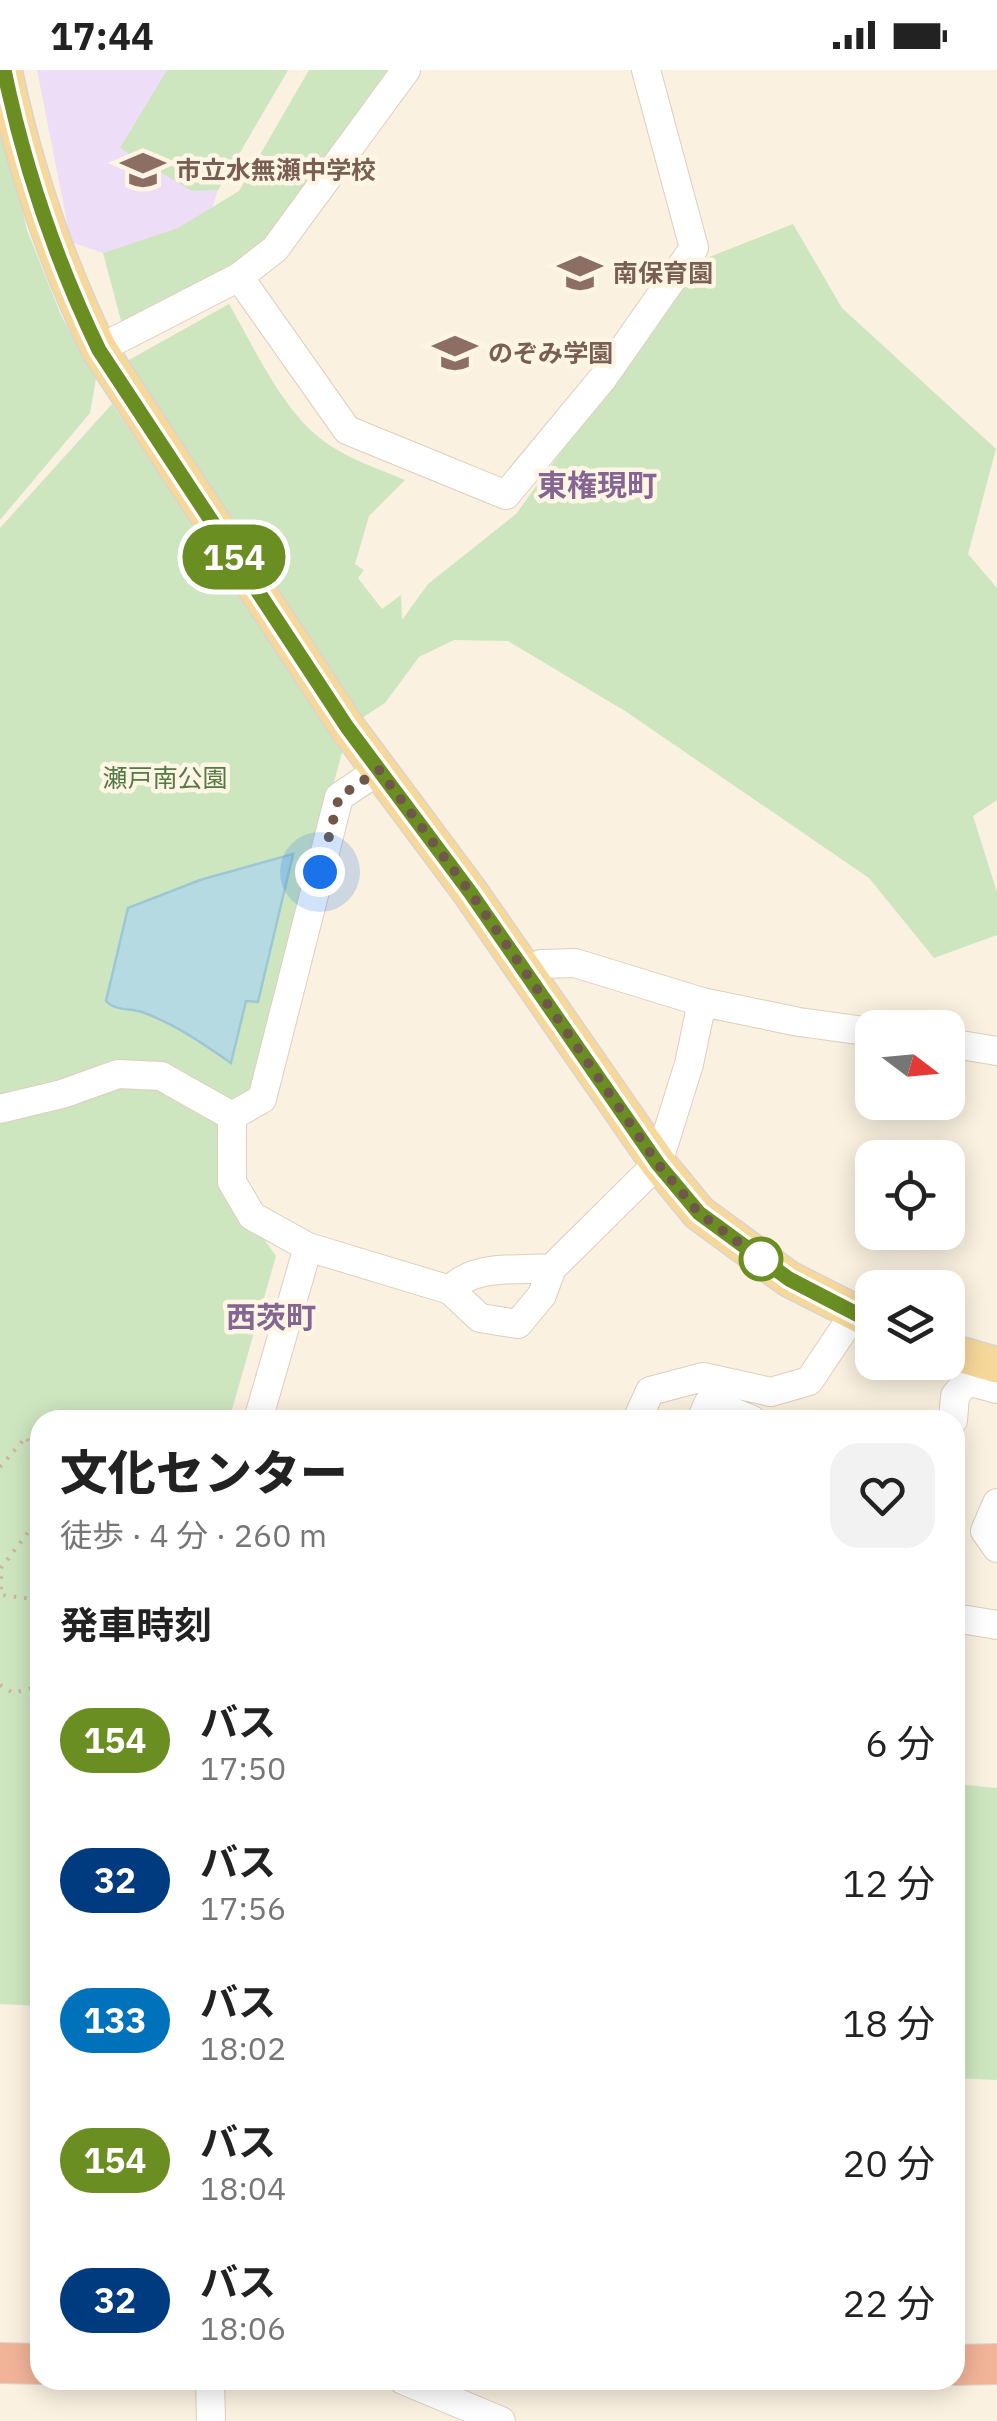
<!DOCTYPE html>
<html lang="ja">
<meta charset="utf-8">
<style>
:root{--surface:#fff;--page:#f2f2f2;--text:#222;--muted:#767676}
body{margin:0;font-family:"IBM Plex Sans","Noto Sans JP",sans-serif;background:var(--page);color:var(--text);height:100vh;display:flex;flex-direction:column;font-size:38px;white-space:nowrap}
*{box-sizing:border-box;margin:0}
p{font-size:32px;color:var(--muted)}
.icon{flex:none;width:55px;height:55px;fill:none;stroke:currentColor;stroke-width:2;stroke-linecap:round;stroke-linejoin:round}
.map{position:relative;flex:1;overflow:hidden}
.details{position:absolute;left:30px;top:1340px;width:935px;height:980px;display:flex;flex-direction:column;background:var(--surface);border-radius:30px;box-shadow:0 5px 25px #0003}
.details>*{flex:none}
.badge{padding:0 20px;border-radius:32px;font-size:35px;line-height:65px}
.needle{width:65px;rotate:106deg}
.controls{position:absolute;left:855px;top:940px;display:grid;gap:20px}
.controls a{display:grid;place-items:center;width:110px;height:110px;border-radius:20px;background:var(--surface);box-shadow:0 5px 25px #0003;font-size:50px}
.you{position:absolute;width:50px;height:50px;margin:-25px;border:8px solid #fff;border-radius:50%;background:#1a73e8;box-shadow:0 0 0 15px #1a73e833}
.map>.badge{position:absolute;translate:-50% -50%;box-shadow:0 0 0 5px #fff}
h2{padding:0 30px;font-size:38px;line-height:90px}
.round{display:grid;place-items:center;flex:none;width:105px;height:105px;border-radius:30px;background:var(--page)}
.summary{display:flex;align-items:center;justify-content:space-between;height:170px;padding:0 30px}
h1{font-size:48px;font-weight:800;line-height:75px}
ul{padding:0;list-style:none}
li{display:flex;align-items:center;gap:30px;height:140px;padding:0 30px}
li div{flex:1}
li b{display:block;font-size:38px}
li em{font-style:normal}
li .badge{min-width:110px;font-weight:700;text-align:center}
.status{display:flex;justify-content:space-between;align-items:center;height:70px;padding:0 50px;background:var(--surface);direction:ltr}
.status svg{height:28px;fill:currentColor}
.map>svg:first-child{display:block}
</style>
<div class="status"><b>17:44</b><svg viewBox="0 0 49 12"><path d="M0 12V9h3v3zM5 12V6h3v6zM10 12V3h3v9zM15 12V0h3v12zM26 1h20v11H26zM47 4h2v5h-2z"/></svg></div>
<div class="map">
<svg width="997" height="2351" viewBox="0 0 997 2351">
<rect width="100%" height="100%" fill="#faf1e0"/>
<path fill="#eeddf6" d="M 37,0 L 288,0 L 218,120 L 209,148 L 103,183 L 71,172 Z"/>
<path fill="#cee6c0" d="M 167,0 L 288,0 L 218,120 L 192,121 L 120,78 Z
M 309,0 L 397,0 L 254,195 L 123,258 L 103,183 L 178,158 L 239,121 Z
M 0,37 L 27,160 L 61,245 L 96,309 L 90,343 L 0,450 Z
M 793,154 L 842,238 L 996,379 L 968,484 L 997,518 L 997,730 L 973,746 L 997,822 L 997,865 L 934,888 L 869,808 L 625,641 L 508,571 L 454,570 L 419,587 L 385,633 L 362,648 L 346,628 L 281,524 L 120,295 L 229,234 C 254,277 281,338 321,369 C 345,388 377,398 405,410 L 369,446 L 355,494 L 364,500 L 358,508 L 382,539 L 401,525 L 402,550 L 428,514 L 516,444 L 699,191 Z
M 112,334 L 343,679 L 224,1114 L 276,1186 L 229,1350 L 40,1350 L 40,1936 L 0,1934 L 0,458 Z
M 955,1714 L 997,1718 L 997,2010 L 955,2008 Z"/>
<path fill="#b6dae2" stroke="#9dc8d3" stroke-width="2.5" d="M 293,784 L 258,932 L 246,931 L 231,993 C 202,973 175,954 142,942 C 129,938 115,941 106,931 L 128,838 L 200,810 Z"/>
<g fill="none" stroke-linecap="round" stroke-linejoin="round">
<g stroke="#decebd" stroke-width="30">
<path id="minor" d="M 239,207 L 347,360 L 506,425 L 603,308 L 694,178 L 646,0
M 99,279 L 239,207 L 275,179 L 406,0
M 528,906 L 541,894 L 575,893 L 702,932 L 799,952 L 872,962
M 948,973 L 997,981
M 0,1039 L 62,1024 L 118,1004 L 161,1006 L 232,1046
M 232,1046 L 262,1029 L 339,727 L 379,700
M 232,1046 L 232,1112 L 252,1146 L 308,1177
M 450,1220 C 475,1193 518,1201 552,1198
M 258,1350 L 308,1177 L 450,1220 L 480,1248 L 518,1254 L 542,1225 L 552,1198 L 658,1093 L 689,994 L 702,932
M 637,1350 L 650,1321 L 703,1307 L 771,1322 L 809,1311 L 854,1244
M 701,1350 L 709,1332 L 752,1350
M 953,1350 L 955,1326 L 967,1311 L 997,1319
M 997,1433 L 985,1461 L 997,1478
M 955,1548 L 997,1555
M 210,2310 L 211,2351
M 403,2310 L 501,2351"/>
</g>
<g stroke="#dad4d0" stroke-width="38">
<path id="major" d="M 4,0 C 24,96 56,191 99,279 L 347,657 L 470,822 L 658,1093 L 699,1143 L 789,1209 L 872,1251
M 948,1281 L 997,1295"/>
</g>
<g stroke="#dad4d0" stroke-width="42">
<path id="highway" d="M 0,2293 L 40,2294
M 955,2295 L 997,2294"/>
</g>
<path stroke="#d2b49d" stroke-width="4" stroke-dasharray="2.5 8" stroke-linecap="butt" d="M 0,1397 L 26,1367 L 40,1389
M 40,1434 L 30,1460 L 1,1498 L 1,1525 L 40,1530
M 0,1615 L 13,1623 L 40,1616"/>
<use href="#minor" stroke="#fff" stroke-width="28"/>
<use href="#major" stroke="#f6d89b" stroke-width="35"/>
<use href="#highway" stroke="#f2b499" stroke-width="40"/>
</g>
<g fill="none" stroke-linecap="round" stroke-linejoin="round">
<g stroke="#fff" stroke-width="22">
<path id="line" d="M 4,0 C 24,96 56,191 99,280 L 347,657 L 470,822 L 658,1094 L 699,1143 L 789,1209 L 872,1252"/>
</g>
<use href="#line" stroke="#6b8e23" stroke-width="15"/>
<path stroke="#6f5849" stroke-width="10" stroke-dasharray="0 18" d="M 320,802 L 339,727 L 379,700 L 470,822 L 658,1094 L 699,1143 L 761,1189"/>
</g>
<defs>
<g id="school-bare" transform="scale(3.45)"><path d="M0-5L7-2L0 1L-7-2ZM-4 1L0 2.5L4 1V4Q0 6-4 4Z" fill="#8d6e63" stroke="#fef5e5" stroke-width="2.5" paint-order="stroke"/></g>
</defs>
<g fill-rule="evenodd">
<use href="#school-bare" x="143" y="100"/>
<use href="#school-bare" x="580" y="203"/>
<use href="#school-bare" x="455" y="283"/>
</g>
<circle fill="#fff" stroke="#6b8e23" stroke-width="5" cx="761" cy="1189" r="20"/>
<g text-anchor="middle" stroke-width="9" stroke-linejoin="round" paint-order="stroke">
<g font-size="25" font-weight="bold" fill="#785e54" stroke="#fef5e5" text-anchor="start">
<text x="176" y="109">市立水無瀬中学校</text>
<text x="613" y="212">南保育園</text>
<text x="488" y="292">のぞみ学園</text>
</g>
<g font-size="25" fill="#537a44" stroke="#fef5e5">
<text x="165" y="717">瀬戸南公園</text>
</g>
<g font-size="30" font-weight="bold" fill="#856592" stroke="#fef5e5">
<text x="597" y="426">東権現町</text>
<text x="271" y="1258">西茨町</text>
</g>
</g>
</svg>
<div class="controls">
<a><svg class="needle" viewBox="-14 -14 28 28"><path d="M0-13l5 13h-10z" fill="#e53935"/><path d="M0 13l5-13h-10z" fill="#767676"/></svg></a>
<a><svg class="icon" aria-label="locate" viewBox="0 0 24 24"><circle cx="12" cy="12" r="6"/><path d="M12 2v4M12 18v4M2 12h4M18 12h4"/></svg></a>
<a><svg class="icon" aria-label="layers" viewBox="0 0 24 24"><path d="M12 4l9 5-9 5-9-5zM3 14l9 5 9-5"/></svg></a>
</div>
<div class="you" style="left:320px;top:802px"></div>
<b class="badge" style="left:234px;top:487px;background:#6b8e23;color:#fff">154</b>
<section class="details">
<div class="summary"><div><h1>文化センター</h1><p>徒歩 · 4 分 · 260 m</p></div><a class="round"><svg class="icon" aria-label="heart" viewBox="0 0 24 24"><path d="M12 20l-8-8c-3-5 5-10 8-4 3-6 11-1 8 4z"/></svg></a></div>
<h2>発車時刻</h2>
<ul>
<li><span class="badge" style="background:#6b8e23;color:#fff">154</span><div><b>バス</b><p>17:50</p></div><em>6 分</em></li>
<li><span class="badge" style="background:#003b80;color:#fff">32</span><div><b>バス</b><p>17:56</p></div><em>12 分</em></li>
<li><span class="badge" style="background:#0072bc;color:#fff">133</span><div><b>バス</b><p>18:02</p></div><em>18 分</em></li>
<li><span class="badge" style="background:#6b8e23;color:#fff">154</span><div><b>バス</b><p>18:04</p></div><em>20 分</em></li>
<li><span class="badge" style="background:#003b80;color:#fff">32</span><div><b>バス</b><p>18:06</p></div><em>22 分</em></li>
</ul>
</section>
</div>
